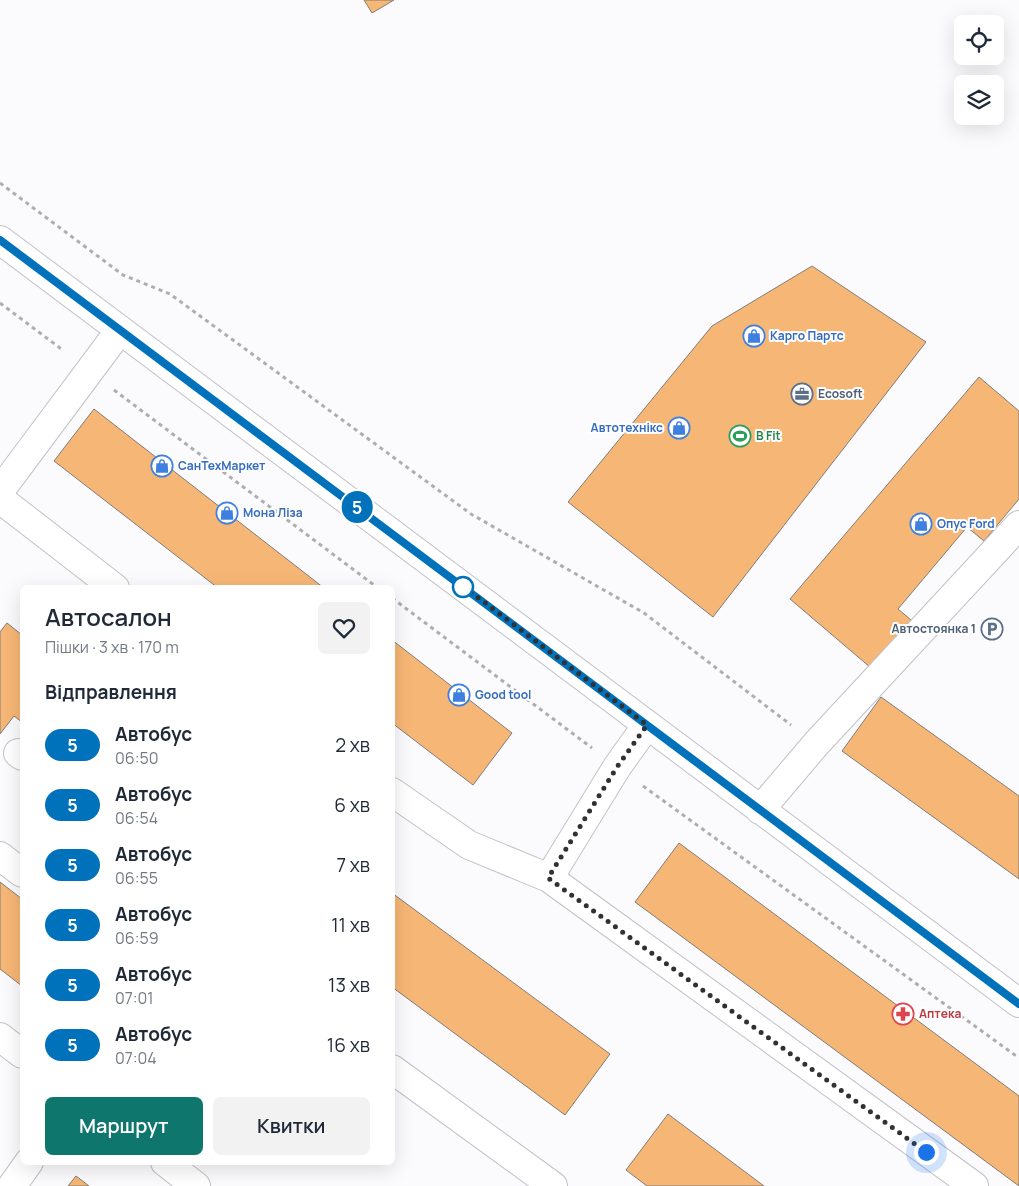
<!DOCTYPE html>
<html lang="uk">
<meta charset="utf-8">
<style>
:root{--surface:#fff;--page:#f2f2f3;--text:#1f2937;--muted:#747a83;--accent:#0f766e}
body{margin:0;font-family:Manrope,sans-serif;background:var(--page);color:var(--text);height:100vh;display:flex;flex-direction:column;font-size:19px;white-space:nowrap}
*{box-sizing:border-box;margin:0}
p{font-size:16px;color:var(--muted)}
.icon{flex:none;width:28px;height:28px;fill:none;stroke:currentColor;stroke-width:2;stroke-linecap:round;stroke-linejoin:round}
.map{position:relative;flex:1;overflow:hidden}
.side{position:absolute;left:20px;top:585px;width:375px;height:580px;display:flex;flex-direction:column;background:var(--surface);border-radius:8px;box-shadow:0 5px 20px #0002}
.side>*{flex:none}
.badge{padding:0 10px;border-radius:16px;font-size:18px;line-height:32px}
.tools{position:absolute;left:954px;top:15px;display:grid;gap:10px}
.tools a{display:grid;place-items:center;width:50px;height:50px;border-radius:8px;background:var(--surface);box-shadow:0 5px 20px #0002;font-size:25px}
.you{position:absolute;width:25px;height:25px;margin:-12px;border:4px solid #fff;border-radius:50%;background:#1a73e8;box-shadow:0 0 0 8px #1a73e833}
.map>.badge{position:absolute;translate:-50% -50%;box-shadow:0 0 0 2px #fff}
h2{padding:0 25px;font-size:19px;line-height:45px}
.round{display:grid;place-items:center;flex:none;width:52px;height:52px;border-radius:8px;background:var(--page)}
.summary{display:flex;align-items:center;justify-content:space-between;height:85px;padding:0 25px}
h1{font-size:24px;font-weight:600;line-height:38px}
.button{display:flex;gap:10px;margin-top:auto;padding:10px 25px}
.button a{flex:1;height:58px;border-radius:8px;background:var(--accent);color:#fff;font-size:20px;font-weight:600;line-height:58px;text-align:center}
.button a+a{background:var(--page);color:var(--text)}
ul{padding:0;list-style:none}
li{display:flex;align-items:center;gap:15px;height:60px;padding:0 25px}
li div{flex:1}
li b{display:block;font-size:19px}
li em{font-style:normal}
li .badge{min-width:55px;font-weight:700;text-align:center}
.map>svg:first-child{display:block}
</style>
<div class="map">
<svg width="1019" height="1186" viewBox="0 0 1019 1186">
<rect width="100%" height="100%" fill="#fbfbfe"/>
<path fill="#f6b675" stroke="#817d79" d="M 364,0 L 394,0 L 372,13 Z
M 812,266 L 926,342 L 713,617 L 568,502 L 712,326 Z
M 979,377 L 1019,411 L 1019,499 L 984,541 L 967,527 L 898,609 L 911,620 L 871,668 L 790,599 Z
M 94,409 L 324,588 L 218,588 L 54,461 Z
M 7,623 L 22,635 L 22,722 L 14,716 L 0,734 L 0,632 Z
M 392,640 L 512,733 L 473,785 L 392,723 Z
M 881,697 L 1019,796 L 1019,879 L 842,751 Z
M 679,843 L 1019,1096 L 1019,1186 L 635,902 Z
M 0,882 L 22,899 L 22,986 L 0,969 Z
M 392,893 L 610,1054 L 565,1115 L 392,987 Z
M 668,1114 L 764,1186 L 647,1186 L 626,1170 Z
M 76,1176 L 89,1186 L 68,1186 Z"/>
<g fill="none" stroke-linecap="round" stroke-linejoin="round">
<g stroke="#c1c1c7" stroke-width="30">
<path id="minor" d="M 0,240 L 1019,1003
M 0,491 L 120,330
M 0,499 L 115,588
M 18,753 L 22,756
M 392,792 L 469,845 L 549,878 L 974,1186
M 760,810 L 816,744 L 1019,525
M 0,856 L 22,873
M 549,878 L 617,767 L 647,725
M 0,1037 L 22,1054
M 392,1069 L 553,1186
M 165,1162 L 196,1186
M 12,1186 L 29,1162"/>
</g>
<path stroke="#aeaeb1" stroke-width="3" stroke-dasharray="4 4" stroke-linecap="butt" d="M 0,183 L 123,275 L 170,294 L 471,514 L 644,613 L 791,725
M 0,303 L 64,351
M 114,390 L 378,588
M 392,598 L 592,748
M 643,786 L 1019,1058"/>
<use href="#minor" stroke="#fff" stroke-width="28"/>
</g>
<g fill="none" stroke-linecap="round" stroke-linejoin="round">
<g stroke="#fff" stroke-width="11">
<path id="line" d="M 0,240 L 1019,1004"/>
</g>
<use href="#line" stroke="#0072bc" stroke-width="8"/>
<path stroke="#313133" stroke-width="5" stroke-dasharray="0 9" d="M 463,587 L 460,584 L 647,725 L 617,767 L 548,878 L 926,1152"/>
</g>
<defs>
<g id="shop-ring" transform="scale(1.125)"><circle r="9.5" fill="#fff" stroke="#3f7fe0" stroke-width="1.5"/><path d="M-5-2.5h2.3a2.7 3.5 0 0 1 5.4 0H5L5.5 6h-11ZM-1.5-2.5h3a1.5 2.3 0 0 0-3 0Z" fill="#3f7fe0"/></g>
<g id="office-ring" transform="scale(1.125)"><circle r="9.5" fill="#fff" stroke="#5c6f8a" stroke-width="1.5"/><path d="M-6-3h4V-5.5h4V-3h4V5H-6ZM-1-4.5V-3h2v-1.5ZM-6 0V1H6V0Z" fill="#5c6f8a"/></g>
<g id="stadium-ring" transform="scale(1.125)"><circle r="9.5" fill="#fff" stroke="#2e9e5b" stroke-width="1.5"/><path d="M0-5a6.5 5 0 1 0 0 10a6.5 5 0 1 0 0-10ZM-3.5-1.8h7v3.6h-7Z" fill="#2e9e5b"/></g>
<g id="parking-ring" transform="scale(1.125)"><circle r="9.5" fill="#fff" stroke="#5c6f8a" stroke-width="1.5"/><path d="M-3.5-5.5H1a3.5 3.5 0 0 1 0 7H-1V5.5H-3.5ZM-1-3.4V-.6H.8a1.4 1.4 0 0 0 0-2.8Z" fill="#5c6f8a"/></g>
<g id="pharmacy-ring" transform="scale(1.125)"><circle r="9.5" fill="#fff" stroke="#e0444e" stroke-width="1.5"/><path d="M-2-6h4v4h4v4h-4v4h-4v-4h-4v-4h4Z" fill="#e0444e"/></g>
</defs>
<g fill-rule="evenodd">
<use href="#shop-ring" x="754" y="336"/>
<use href="#office-ring" x="802" y="394"/>
<use href="#shop-ring" x="679" y="428"/>
<use href="#stadium-ring" x="740" y="436"/>
<use href="#shop-ring" x="162" y="466"/>
<use href="#shop-ring" x="227" y="513"/>
<use href="#shop-ring" x="921" y="524"/>
<use href="#parking-ring" x="992" y="629"/>
<use href="#shop-ring" x="459" y="695"/>
<use href="#pharmacy-ring" x="903" y="1014"/>
</g>
<circle fill="#fff" stroke="#0072bc" stroke-width="2.5" cx="463" cy="587" r="10"/>
<g text-anchor="middle" stroke-width="4" stroke-linejoin="round" paint-order="stroke">
<g font-size="12" font-weight="bold" fill="#366cbe" stroke="#fff" text-anchor="start">
<text x="770" y="340">Карго Партс</text>
<text x="663" y="432" text-anchor="end">Автотехнікс</text>
<text x="178" y="470">СанТехМаркет</text>
<text x="243" y="517">Мона Ліза</text>
<text x="937" y="528">Опус Ford</text>
<text x="475" y="699">Good tool</text>
</g>
<g font-size="12" font-weight="bold" fill="#4e5e75" stroke="#fff" text-anchor="start">
<text x="818" y="398">Ecosoft</text>
<text x="976" y="633" text-anchor="end">Автостоянка 1</text>
</g>
<g font-size="12" font-weight="bold" fill="#27864d" stroke="#fff" text-anchor="start">
<text x="756" y="440">B Fit</text>
</g>
<g font-size="12" font-weight="bold" fill="#be3a42" stroke="#fff" text-anchor="start">
<text x="919" y="1018">Аптека</text>
</g>
</g>
</svg>
<div class="tools">
<a><svg class="icon" aria-label="locate" viewBox="0 0 24 24"><circle cx="12" cy="12" r="6"/><path d="M12 2v4M12 18v4M2 12h4M18 12h4"/></svg></a>
<a><svg class="icon" aria-label="layers" viewBox="0 0 24 24"><path d="M12 4l9 5-9 5-9-5zM3 14l9 5 9-5"/></svg></a>
</div>
<div class="you" style="left:926px;top:1152px"></div>
<b class="badge" style="left:357px;top:507px;background:#0072bc;color:#fff">5</b>
<section class="side">
<div class="summary"><div><h1>Автосалон</h1><p>Пішки · 3 хв · 170 m</p></div><a class="round"><svg class="icon" aria-label="heart" viewBox="0 0 24 24"><path d="M12 20l-8-8c-3-5 5-10 8-4 3-6 11-1 8 4z"/></svg></a></div>
<h2>Відправлення</h2>
<ul>
<li><span class="badge" style="background:#0072bc;color:#fff">5</span><div><b>Автобус</b><p>06:50</p></div><em>2 хв</em></li>
<li><span class="badge" style="background:#0072bc;color:#fff">5</span><div><b>Автобус</b><p>06:54</p></div><em>6 хв</em></li>
<li><span class="badge" style="background:#0072bc;color:#fff">5</span><div><b>Автобус</b><p>06:55</p></div><em>7 хв</em></li>
<li><span class="badge" style="background:#0072bc;color:#fff">5</span><div><b>Автобус</b><p>06:59</p></div><em>11 хв</em></li>
<li><span class="badge" style="background:#0072bc;color:#fff">5</span><div><b>Автобус</b><p>07:01</p></div><em>13 хв</em></li>
<li><span class="badge" style="background:#0072bc;color:#fff">5</span><div><b>Автобус</b><p>07:04</p></div><em>16 хв</em></li>
</ul>
<div class="button"><a>Маршрут</a><a>Квитки</a></div>
</section>
</div>
